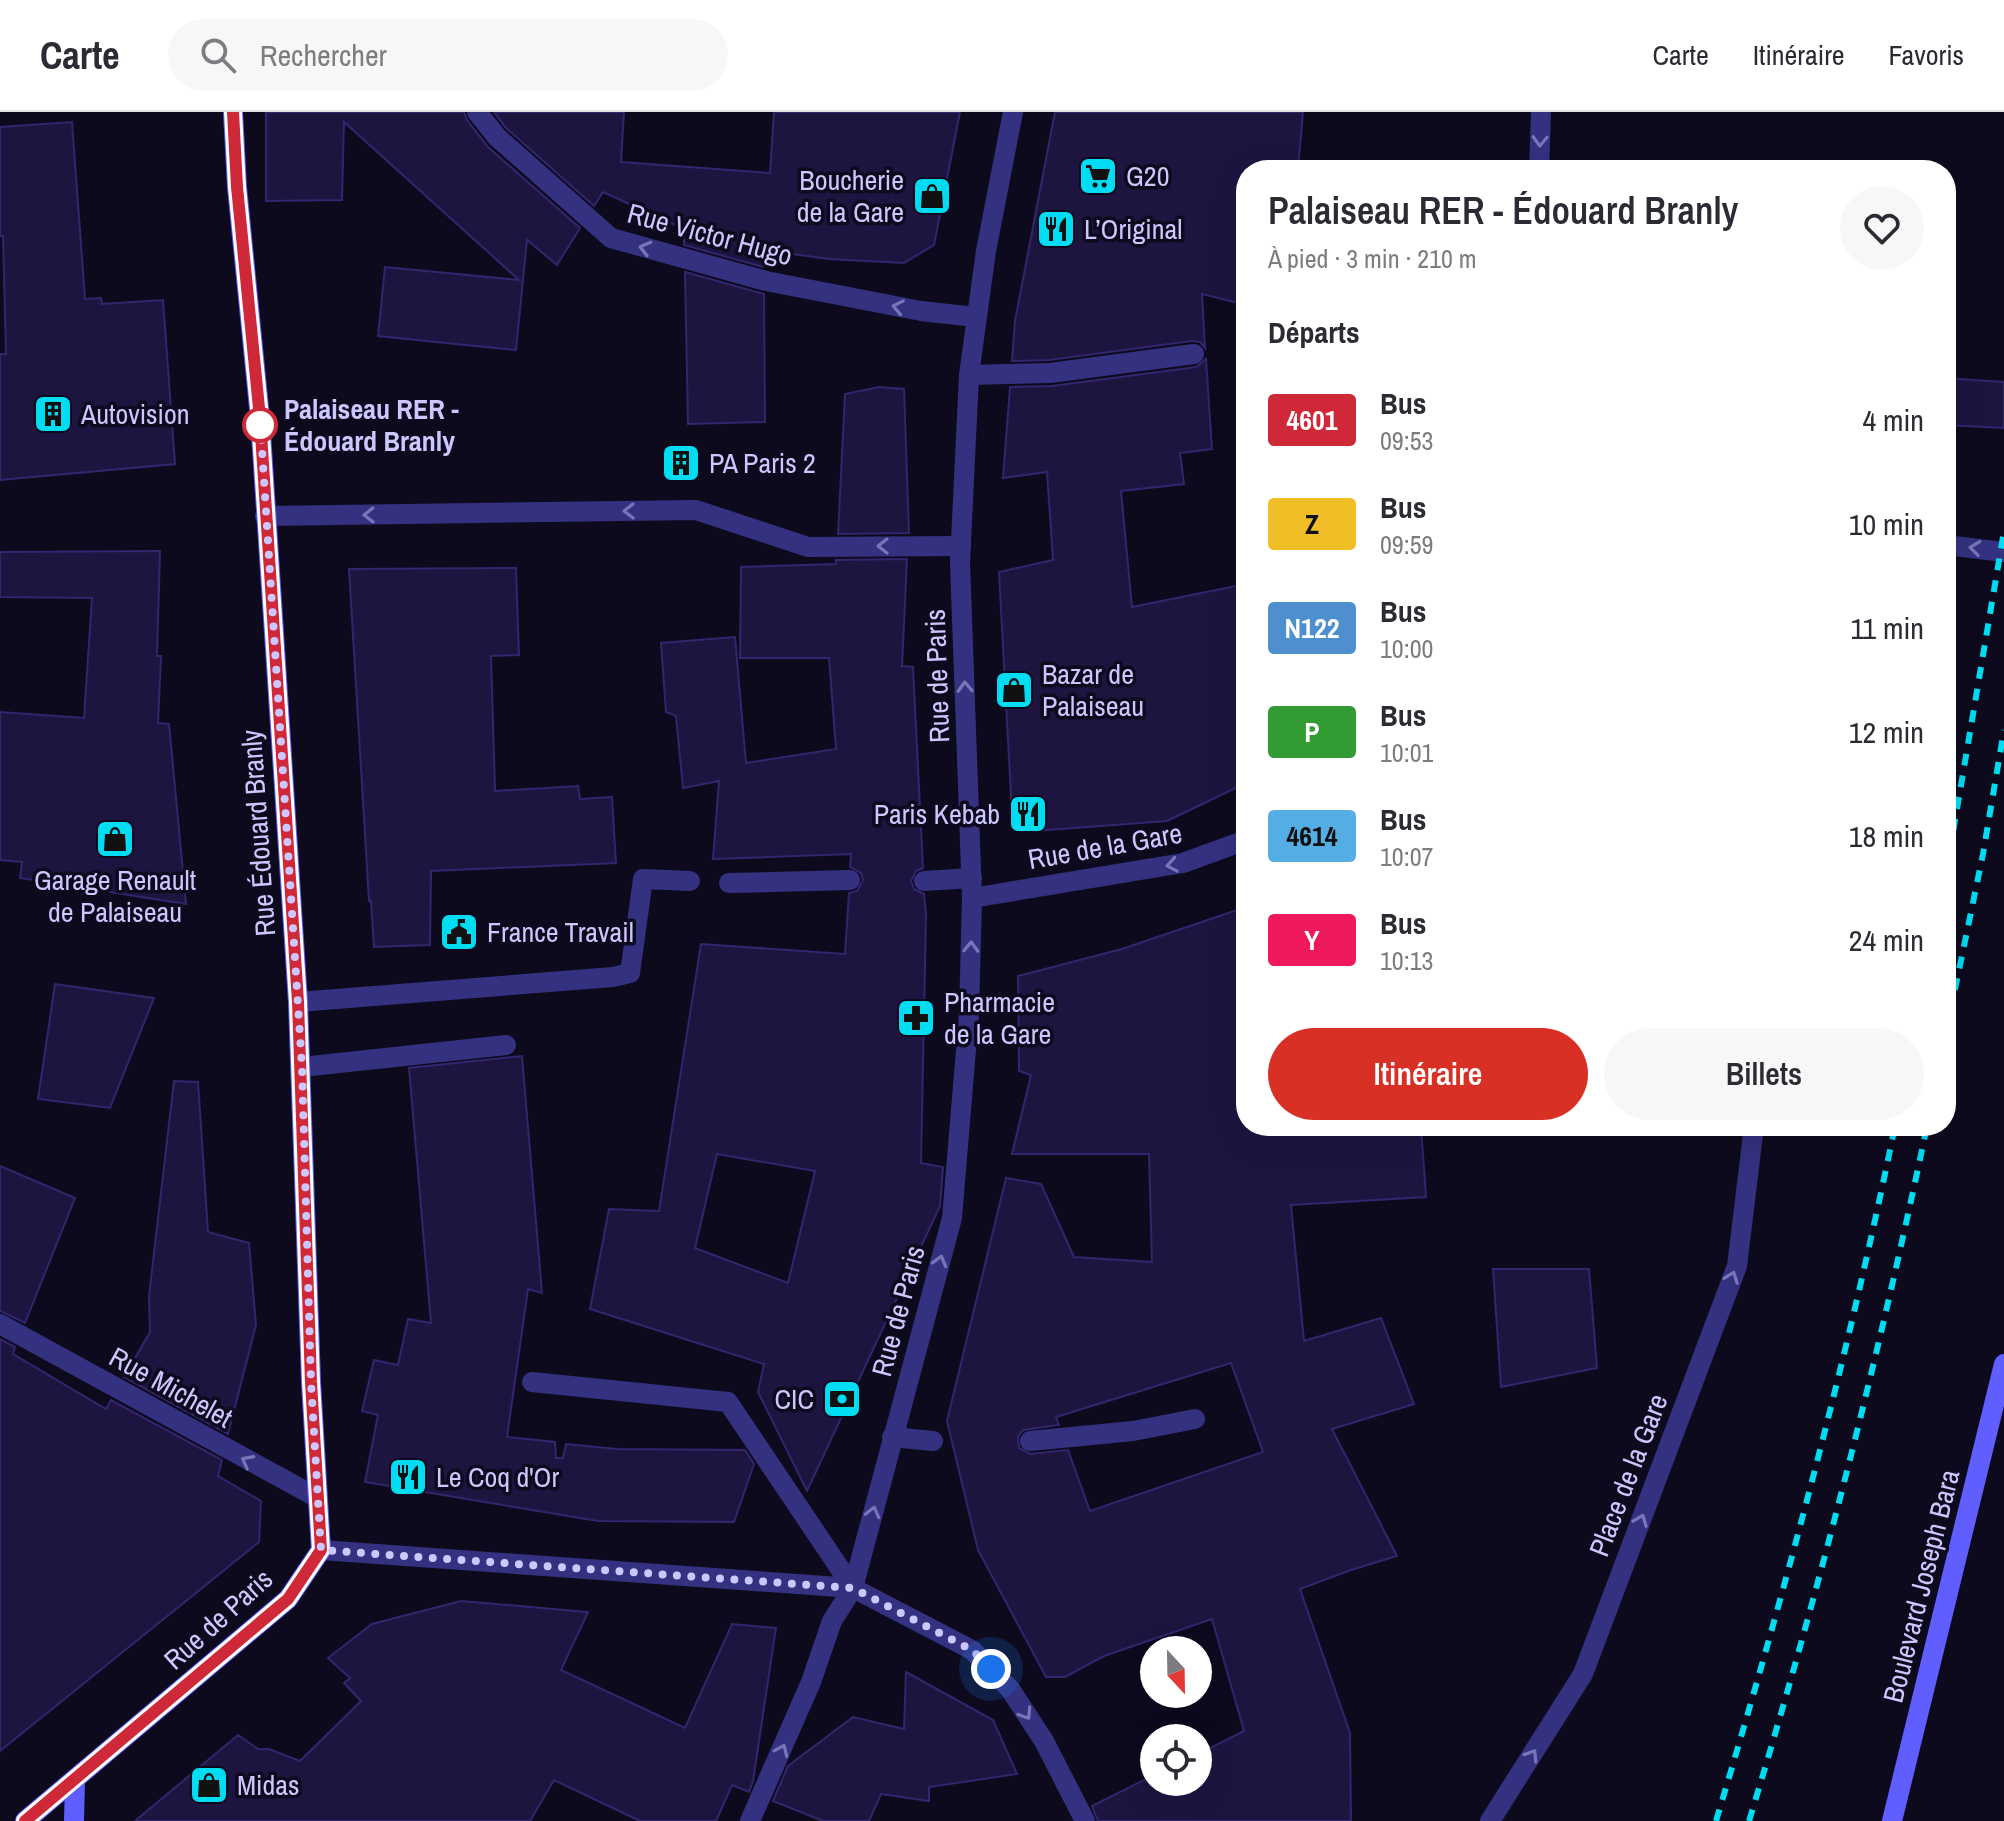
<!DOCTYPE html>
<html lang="fr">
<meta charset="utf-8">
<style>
:root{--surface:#fff;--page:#f7f7f7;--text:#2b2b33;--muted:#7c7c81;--line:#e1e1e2;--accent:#d93025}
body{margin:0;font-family:"Archivo Narrow",sans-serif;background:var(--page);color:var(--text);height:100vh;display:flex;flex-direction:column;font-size:30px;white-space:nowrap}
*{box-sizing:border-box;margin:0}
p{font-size:26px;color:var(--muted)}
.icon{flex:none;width:44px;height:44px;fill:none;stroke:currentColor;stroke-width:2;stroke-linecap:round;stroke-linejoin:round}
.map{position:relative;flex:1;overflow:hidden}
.panel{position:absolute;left:1236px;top:48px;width:720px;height:976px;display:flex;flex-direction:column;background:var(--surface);border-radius:32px;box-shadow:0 8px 32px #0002}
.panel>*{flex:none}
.badge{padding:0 16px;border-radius:6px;font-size:28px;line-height:52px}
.needle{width:52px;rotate:158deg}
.controls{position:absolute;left:1140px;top:1524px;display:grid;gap:16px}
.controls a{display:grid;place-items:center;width:72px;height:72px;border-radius:50%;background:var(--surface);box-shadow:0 8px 32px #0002;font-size:40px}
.you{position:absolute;width:40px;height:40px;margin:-20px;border:6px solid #fff;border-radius:50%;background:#1a73e8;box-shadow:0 0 0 12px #1a73e833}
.map>.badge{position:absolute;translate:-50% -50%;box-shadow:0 0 0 4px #fff}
h2{padding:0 32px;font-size:30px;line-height:72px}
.round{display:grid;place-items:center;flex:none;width:84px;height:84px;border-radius:42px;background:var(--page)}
.headline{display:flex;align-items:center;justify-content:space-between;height:136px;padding:0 32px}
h1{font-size:38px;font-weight:600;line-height:60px}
.primary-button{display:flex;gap:16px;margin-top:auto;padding:16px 32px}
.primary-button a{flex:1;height:92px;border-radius:48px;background:var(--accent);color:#fff;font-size:32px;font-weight:600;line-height:92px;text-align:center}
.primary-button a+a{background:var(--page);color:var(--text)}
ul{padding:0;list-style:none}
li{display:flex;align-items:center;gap:24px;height:104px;padding:0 32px}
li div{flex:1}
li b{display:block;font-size:30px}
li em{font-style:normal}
li .badge{min-width:88px;font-weight:700;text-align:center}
header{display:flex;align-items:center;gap:48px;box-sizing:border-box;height:112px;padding:0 40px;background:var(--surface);border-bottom:2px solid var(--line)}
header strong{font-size:38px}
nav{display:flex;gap:44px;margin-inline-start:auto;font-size:28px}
.search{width:560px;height:72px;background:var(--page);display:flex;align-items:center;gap:20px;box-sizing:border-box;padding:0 28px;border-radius:44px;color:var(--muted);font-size:30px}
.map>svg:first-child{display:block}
</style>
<header>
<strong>Carte</strong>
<div class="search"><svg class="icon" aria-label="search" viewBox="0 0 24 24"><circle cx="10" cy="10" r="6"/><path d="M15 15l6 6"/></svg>Rechercher</div>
<nav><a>Carte</a><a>Itinéraire</a><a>Favoris</a></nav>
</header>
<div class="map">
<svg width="2004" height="1709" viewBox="0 0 2004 1709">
<rect width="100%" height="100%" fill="#0d0a1e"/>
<path fill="#1d1540" stroke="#33256e" stroke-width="2" fill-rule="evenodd" d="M 266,0 L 464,0 L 467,8 L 488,35 L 580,116 L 557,153 L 527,128 L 516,238 L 378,224 L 385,155 L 519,168 L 344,10 L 342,88 L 266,89 Z
M 494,0 L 624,0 L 621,50 L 770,61 L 774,0 L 960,0 L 934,133 L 904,151 L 829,147 L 763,138 L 763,155 L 684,133 L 684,117 L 603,80 L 594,94 L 506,16 Z
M 1055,0 L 1303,0 L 1298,58 L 1246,58 L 1246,193 L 1202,182 L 1205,236 L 1200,230 L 1192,229 L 1049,248 L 1012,249 L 1015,209 Z
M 72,10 L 85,187 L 101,186 L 102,192 L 163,188 L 175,352 L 0,368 L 0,242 L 6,242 L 3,124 L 0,124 L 0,15 Z
M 685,160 L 764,182 L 765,310 L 688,312 Z
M 1206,247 L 1212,337 L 1180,341 L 1184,372 L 1121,379 L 1132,495 L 1246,472 L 1246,671 L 1167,709 L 1034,719 L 1012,702 L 999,460 L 1053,448 L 1047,360 L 1003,366 L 1010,275 L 1052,274 L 1196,255 Z
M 1946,266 L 2004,270 L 2004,316 L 1946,313 Z
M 879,275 L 904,277 L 909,421 L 838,422 L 845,282 Z
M 160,439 L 157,544 L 161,544 L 158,611 L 169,612 L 186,792 L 20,766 L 22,750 L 0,748 L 0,600 L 84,606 L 92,486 L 0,485 L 0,440 Z
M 907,447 L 902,554 L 913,555 L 923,756 L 916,759 L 911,769 L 914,777 L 924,782 L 926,802 L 921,1051 L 943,1055 L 940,1094 L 807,1379 L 758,1280 L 764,1252 L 590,1197 L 609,1097 L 659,1099 L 701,832 L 845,842 L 849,781 L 857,779 L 863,768 L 861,761 L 850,755 L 851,742 L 713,747 L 719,669 L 683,676 L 676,604 L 666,600 L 661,531 L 735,525 L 746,651 L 836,637 L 829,546 L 740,546 L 741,455 L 836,452 L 836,448 ZM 717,1042 L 815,1059 L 788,1171 L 695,1136 Z
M 516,456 L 519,543 L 491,544 L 495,679 L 578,674 L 580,687 L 612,685 L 616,751 L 431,759 L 430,833 L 374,835 L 371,789 L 369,789 L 349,457 Z
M 1246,795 L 1246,1014 L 1421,1014 L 1426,1085 L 1291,1093 L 1304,1229 L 1381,1206 L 1414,1292 L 1332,1317 L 1397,1444 L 1351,1458 L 1300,1477 L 1350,1621 L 1351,1709 L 1098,1709 L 1092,1694 L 1154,1663 L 1154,1670 L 1198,1670 L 1198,1642 L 1244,1619 L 1212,1507 L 1104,1544 L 1065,1565 L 1046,1565 L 978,1438 L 947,1309 L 1006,1066 L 1041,1072 L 1074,1145 L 1152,1150 L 1149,1042 L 1012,1042 L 1031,963 L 1019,959 L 1018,864 L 1122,837 ZM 1231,1251 L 1263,1340 L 1090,1399 L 1068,1338 L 1030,1342 L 1019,1336 L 1018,1324 L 1023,1318 L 1059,1313 L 1056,1305 Z
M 55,872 L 154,886 L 110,996 L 38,987 Z
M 522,944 L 542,1181 L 528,1177 L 507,1325 L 555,1330 L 556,1346 L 563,1346 L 566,1332 L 617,1337 L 745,1338 L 754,1352 L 734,1410 L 598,1409 L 365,1370 L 378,1303 L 362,1299 L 374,1248 L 398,1253 L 408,1207 L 431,1211 L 409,956 Z
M 174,969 L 198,970 L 208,1120 L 249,1131 L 256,1213 L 228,1322 L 124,1265 L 150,1220 L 149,1184 Z
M 0,1054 L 75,1086 L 25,1211 L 0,1199 Z
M 1493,1157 L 1589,1157 L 1597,1256 L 1501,1275 Z
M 0,1227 L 15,1235 L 13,1242 L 106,1297 L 111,1288 L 222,1348 L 218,1364 L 261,1389 L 259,1430 L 0,1639 Z
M 461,1489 L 588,1500 L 561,1558 L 685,1616 L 732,1512 L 776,1516 L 753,1669 L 749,1680 L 732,1673 L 716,1709 L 640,1709 L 554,1668 L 530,1709 L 135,1709 L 238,1623 L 258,1637 L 269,1637 L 300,1649 L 361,1589 L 344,1571 L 350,1566 L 328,1546 L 372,1512 Z
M 906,1560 L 993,1608 L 1017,1662 L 929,1675 L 929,1689 L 881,1682 L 869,1709 L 823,1709 L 773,1689 L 788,1654 L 853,1605 L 904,1617 Z"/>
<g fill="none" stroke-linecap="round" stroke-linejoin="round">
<path stroke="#343280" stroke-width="20" d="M 969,263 L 1050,261 L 1194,242
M 265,404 L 696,398 L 808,435 L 961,434
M 924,769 L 972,766
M 729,771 L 850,768
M 298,890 L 613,865 L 630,861 L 643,767 L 690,769
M 302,955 L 506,933
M 532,1270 L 728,1290 L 853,1476
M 892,1325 L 933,1329
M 1030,1329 L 1133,1319 L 1195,1307"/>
<path stroke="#343280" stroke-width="20" d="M 477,0 L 497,25 L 611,126 L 766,169 L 921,199 L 975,205
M 1539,58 L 1541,0
M 1946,433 L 2004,440
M 972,786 L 1183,751 L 1246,728
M 0,1212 L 316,1385
M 321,1438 L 853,1476 L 972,1538 L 1010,1577 L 1044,1629 L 1085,1709
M 750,1709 L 811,1570 L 832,1509 L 853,1476 L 952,1106 L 969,902 L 972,786 L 960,450 L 969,263 L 986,139 L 1013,0
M 1490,1709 L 1583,1562 L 1737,1154 L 1754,1014"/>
<path stroke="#615eff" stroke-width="20" d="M 25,1709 L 288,1487 L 321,1438 L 311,1270 L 298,890 L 260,306 L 237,75 L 233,0
M 74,1709 L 75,1669
M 1892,1709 L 2004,1252"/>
<path stroke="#00dcf2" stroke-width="6" stroke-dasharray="12 10" stroke-linecap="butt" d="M 1946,762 L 2004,419
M 1946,921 L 1983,742 L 2004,618
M 1716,1709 C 1785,1480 1847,1249 1895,1014
M 1749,1709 C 1819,1480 1878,1248 1927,1014"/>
</g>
<defs><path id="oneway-chevron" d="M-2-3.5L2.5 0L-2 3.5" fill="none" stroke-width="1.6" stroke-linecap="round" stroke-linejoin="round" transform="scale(2)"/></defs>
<g stroke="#7975b9">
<use href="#oneway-chevron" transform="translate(1540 29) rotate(92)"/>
<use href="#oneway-chevron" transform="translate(645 136) rotate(-165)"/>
<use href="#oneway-chevron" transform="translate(898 195) rotate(-169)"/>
<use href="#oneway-chevron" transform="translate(629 399) rotate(179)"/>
<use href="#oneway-chevron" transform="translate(369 403) rotate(179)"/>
<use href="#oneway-chevron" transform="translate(883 434) rotate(180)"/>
<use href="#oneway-chevron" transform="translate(1975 436) rotate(-173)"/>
<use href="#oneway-chevron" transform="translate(965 575) rotate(-92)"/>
<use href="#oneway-chevron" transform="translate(1172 753) rotate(170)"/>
<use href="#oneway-chevron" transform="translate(971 835) rotate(-88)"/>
<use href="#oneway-chevron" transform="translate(940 1149) rotate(-75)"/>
<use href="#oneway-chevron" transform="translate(1732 1165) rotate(-70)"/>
<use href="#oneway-chevron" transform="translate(247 1349) rotate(-152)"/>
<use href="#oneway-chevron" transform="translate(873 1400) rotate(-76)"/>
<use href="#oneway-chevron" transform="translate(1641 1408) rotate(-69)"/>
<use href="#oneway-chevron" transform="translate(1026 1602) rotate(57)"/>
<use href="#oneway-chevron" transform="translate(782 1638) rotate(-66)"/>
<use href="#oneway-chevron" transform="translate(1532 1643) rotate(-58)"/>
</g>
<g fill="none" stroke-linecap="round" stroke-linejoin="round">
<g stroke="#fff" stroke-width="18">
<path id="line" d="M 25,1709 L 288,1487 L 321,1438 L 311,1270 L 298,890 L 260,306 L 237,75 L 233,0"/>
</g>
<use href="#line" stroke="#cf2939" stroke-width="12"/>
<path stroke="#cdc7ff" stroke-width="8" stroke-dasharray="0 14.4" d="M 260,313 L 260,306 L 302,955 L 311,1270 L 321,1438 L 853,1476 L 972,1538 L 991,1557"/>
</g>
<defs>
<g id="supermarket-square" transform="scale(2)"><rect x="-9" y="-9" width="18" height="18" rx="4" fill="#00dcf2" stroke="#0d0a1e"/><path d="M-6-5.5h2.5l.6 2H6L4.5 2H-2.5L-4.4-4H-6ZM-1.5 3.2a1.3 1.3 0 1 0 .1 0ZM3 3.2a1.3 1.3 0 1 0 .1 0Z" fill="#111"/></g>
<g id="shop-square" transform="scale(2)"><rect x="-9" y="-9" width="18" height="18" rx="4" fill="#00dcf2" stroke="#0d0a1e"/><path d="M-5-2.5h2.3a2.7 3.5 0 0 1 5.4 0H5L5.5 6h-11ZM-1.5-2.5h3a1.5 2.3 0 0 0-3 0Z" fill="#111"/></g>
<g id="restaurant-square" transform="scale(2)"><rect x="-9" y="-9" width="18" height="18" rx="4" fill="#00dcf2" stroke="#0d0a1e"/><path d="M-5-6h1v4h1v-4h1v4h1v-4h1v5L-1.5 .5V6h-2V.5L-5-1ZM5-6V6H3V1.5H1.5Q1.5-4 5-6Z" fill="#111"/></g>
<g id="building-square" transform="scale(2)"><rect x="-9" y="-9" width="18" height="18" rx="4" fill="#00dcf2" stroke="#0d0a1e"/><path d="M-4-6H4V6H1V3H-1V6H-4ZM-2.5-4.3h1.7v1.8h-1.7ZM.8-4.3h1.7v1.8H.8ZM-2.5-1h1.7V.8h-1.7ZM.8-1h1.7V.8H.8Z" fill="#111"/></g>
<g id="civic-square" transform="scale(2)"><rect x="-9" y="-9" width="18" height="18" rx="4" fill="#00dcf2" stroke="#0d0a1e"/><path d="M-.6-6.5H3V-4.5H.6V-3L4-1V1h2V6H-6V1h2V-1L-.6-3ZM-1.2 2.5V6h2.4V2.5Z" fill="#111"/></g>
<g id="pharmacy-square" transform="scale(2)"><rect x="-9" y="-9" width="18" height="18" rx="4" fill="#00dcf2" stroke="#0d0a1e"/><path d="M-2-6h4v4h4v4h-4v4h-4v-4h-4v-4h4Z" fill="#111"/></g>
<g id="bank-square" transform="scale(2)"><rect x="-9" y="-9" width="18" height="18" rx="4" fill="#00dcf2" stroke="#0d0a1e"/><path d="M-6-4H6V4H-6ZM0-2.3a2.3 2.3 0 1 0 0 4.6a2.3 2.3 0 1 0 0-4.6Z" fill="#111"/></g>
</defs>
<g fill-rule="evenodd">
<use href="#supermarket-square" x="1098" y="64"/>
<use href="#shop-square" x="932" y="84"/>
<use href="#restaurant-square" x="1056" y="117"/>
<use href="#building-square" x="53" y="302"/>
<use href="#building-square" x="681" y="351"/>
<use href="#shop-square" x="1014" y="578"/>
<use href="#restaurant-square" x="1028" y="702"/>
<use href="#shop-square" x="115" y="727"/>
<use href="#civic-square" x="459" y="820"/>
<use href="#pharmacy-square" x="916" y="906"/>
<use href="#bank-square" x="842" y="1287"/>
<use href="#restaurant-square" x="408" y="1365"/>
<use href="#shop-square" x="209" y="1673"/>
</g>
<circle fill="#fff" stroke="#cf2939" stroke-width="4" cx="260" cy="313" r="16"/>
<g text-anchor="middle" stroke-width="7" stroke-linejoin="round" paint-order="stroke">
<g font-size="28" fill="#cdc7ff" stroke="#0d0a1e" text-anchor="start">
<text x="1126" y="74">G20</text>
<text x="904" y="78" text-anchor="end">Boucherie<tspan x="904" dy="32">de la Gare</tspan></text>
<text x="1084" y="127">L’Original</text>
<text x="81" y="312">Autovision</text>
<text x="709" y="361">PA Paris 2</text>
<text x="1042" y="572">Bazar de<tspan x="1042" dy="32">Palaiseau</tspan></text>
<text x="1000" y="712" text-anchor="end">Paris Kebab</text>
<text x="115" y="778" text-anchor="middle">Garage Renault<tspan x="115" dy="32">de Palaiseau</tspan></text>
<text x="487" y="830">France Travail</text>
<text x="944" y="900">Pharmacie<tspan x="944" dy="32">de la Gare</tspan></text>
<text x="814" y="1297" text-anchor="end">CIC</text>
<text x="436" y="1375">Le Coq d'Or</text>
<text x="237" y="1683">Midas</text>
</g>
<g font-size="28" fill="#cdc7ff" stroke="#0d0a1e">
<text transform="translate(710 122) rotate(15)" y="10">Rue Victor Hugo</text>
<text transform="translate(937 564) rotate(-92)" y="10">Rue de Paris</text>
<text transform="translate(258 721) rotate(-94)" y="10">Rue Édouard Branly</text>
<text transform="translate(1105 734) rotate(-10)" y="10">Rue de la Gare</text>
<text transform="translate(898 1199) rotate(-75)" y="10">Rue de Paris</text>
<text transform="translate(171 1275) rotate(29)" y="10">Rue Michelet</text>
<text transform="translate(1628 1363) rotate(-69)" y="10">Place de la Gare</text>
<text transform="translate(1921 1474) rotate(-76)" y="10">Boulevard Joseph Bara</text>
<text transform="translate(218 1507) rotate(-42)" y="10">Rue de Paris</text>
</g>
<g font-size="28" font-weight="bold" fill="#cdc7ff" stroke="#0d0a1e" text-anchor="start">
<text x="284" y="307">Palaiseau RER -<tspan x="284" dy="32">Édouard Branly</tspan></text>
</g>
</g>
</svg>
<div class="controls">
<a><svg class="needle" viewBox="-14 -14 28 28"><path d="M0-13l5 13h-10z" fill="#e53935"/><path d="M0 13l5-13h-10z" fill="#7c7c81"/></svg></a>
<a><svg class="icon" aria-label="locate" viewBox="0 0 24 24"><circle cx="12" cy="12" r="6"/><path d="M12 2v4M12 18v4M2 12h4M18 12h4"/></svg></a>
</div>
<div class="you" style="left:991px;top:1557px"></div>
<section class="panel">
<div class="headline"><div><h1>Palaiseau RER - Édouard Branly</h1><p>À pied · 3 min · 210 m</p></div><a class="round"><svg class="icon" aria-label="heart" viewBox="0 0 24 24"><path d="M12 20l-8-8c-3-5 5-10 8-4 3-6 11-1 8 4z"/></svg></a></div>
<h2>Départs</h2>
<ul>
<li><span class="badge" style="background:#cf2939;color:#fff">4601</span><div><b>Bus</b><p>09:53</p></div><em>4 min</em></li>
<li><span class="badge" style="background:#f2be27;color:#111">Z</span><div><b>Bus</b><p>09:59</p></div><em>10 min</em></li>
<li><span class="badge" style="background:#4d90cd;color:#fff">N122</span><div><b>Bus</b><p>10:00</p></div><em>11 min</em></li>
<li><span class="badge" style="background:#329c32;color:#fff">P</span><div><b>Bus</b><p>10:01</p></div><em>12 min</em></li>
<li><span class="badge" style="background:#54aee3;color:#111">4614</span><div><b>Bus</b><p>10:07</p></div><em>18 min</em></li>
<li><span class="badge" style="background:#ed195a;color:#fff">Y</span><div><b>Bus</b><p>10:13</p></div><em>24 min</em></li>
</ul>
<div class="primary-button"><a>Itinéraire</a><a>Billets</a></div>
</section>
</div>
